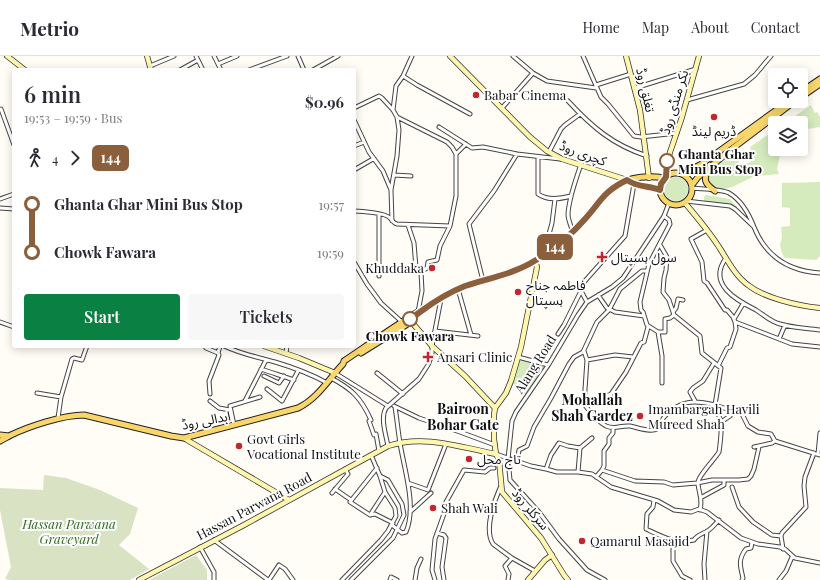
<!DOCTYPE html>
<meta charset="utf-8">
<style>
:root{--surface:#fff;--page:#f7f7f7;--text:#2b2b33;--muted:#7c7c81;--line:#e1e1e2;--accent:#0b8043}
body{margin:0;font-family:"Playfair Display","Noto Sans Arabic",serif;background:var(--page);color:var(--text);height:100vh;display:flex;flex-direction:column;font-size:15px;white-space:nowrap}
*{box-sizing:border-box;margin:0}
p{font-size:13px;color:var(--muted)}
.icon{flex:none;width:22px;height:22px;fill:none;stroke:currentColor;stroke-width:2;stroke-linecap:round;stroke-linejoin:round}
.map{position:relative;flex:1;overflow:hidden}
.side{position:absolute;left:12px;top:12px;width:344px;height:280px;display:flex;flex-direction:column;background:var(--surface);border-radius:4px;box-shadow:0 2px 10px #0003}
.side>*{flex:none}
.badge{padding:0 8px;border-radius:6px;font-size:14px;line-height:26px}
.buttons{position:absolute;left:768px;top:12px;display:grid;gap:8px}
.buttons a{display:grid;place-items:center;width:40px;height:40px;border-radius:4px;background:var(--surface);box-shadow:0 2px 10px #0003;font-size:20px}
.map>.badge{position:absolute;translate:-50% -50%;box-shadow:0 0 0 2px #fff}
.legs{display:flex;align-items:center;gap:6px;height:44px;padding:0 12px;font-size:13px}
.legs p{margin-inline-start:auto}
.summary{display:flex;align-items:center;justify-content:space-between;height:68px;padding:0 12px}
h1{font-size:22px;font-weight:600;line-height:30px}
.action{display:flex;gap:8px;margin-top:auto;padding:8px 12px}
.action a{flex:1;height:46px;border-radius:4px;background:var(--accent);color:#fff;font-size:16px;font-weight:600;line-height:46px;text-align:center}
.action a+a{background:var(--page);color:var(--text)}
ul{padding:0 12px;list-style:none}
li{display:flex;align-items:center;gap:14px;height:48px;font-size:15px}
li i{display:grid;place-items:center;width:6px;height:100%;margin:0 5px;background:currentColor}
li i::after{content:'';width:10px;height:10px;margin:-5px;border:3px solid;border-radius:50%;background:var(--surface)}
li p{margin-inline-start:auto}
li:first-child i{background:linear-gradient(#0000 50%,currentColor 0)}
li:last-child i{background:linear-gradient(currentColor 50%,#0000 0)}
header{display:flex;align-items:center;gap:24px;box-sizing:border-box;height:56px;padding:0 20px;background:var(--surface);border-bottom:1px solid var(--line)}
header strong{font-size:19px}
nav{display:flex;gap:22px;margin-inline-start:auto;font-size:14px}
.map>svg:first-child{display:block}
</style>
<header>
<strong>Metrio</strong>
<nav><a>Home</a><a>Map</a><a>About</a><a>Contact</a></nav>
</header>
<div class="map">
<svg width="820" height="524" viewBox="0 0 820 524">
<rect width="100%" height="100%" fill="#fffdf5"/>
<path fill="#d5ebbd" d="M 811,49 L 815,57 L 817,56 L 820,61 L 820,71 L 801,74 L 801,67 L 785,67 Z
M 775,74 L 775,93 L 788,93 L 780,99 L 777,113 L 779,118 L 755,120 L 732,131 L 721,134 L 716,133 L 708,126 L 707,117 L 736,97 L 740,110 L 751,106 L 751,104 L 754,101 L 750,91 Z
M664 133a12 12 0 1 1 24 0a12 12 0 1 1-24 0Z
M 820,126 L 820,200 L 816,204 L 785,202 L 782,197 L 780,189 L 782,181 L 781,171 L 790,170 L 790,152 L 782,151 L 782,127 Z
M 706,139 L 730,143 L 748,164 L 738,153 L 732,150 L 704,146 L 704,141 Z
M 518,301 L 548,309 L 527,340 L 519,335 L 521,332 L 511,327 Z"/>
<path fill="#d9e3c4" d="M 44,419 L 66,422 L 100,434 L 138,452 L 130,478 L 119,489 L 149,513 L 130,524 L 10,524 L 5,523 L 11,511 L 0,454 L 0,432 L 43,434 Z
M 196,499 L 207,514 L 207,524 L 149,524 Z"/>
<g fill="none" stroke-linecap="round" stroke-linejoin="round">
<g stroke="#444" stroke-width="5">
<path id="street" d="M 196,0 L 203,14
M 214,0 L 221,14
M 298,0 L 304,14
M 513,0 L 533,17 L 547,25 L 596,32
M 583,0 L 601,41 L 608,48 L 634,80 L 641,81 L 677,77
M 218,8 L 237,0
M 150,10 L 174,0
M 180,14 L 198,4
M 249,14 L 287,0
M 313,14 L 338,0
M 403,20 L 417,29 L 470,58
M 596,29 L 631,18
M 635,32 L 696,13
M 687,44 L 744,28 L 755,19 L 771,0
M 568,45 C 592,71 613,89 647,100
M 354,52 L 379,40 L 382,42 L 393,54
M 502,52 L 533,17
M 1,53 L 14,89
M 397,61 L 447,86 L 452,91 L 456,98 L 456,140 L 450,170 L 440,190 L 437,204 L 428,206 L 427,212 L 421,216
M 354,64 L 369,96 L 383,115 L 391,134
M 439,71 L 472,92 L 483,91 L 517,98 L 560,103
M 354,90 L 364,86
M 549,96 L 561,73 L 565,69 L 580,58
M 456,98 L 466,88
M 538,101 L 538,138 C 548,145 560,143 571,140
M 354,114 L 373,103
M 394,119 L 411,120
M 692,132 C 700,133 722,133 729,137 C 741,144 749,158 754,171 C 766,201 788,215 820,217
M 0,143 L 14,138
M 686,145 L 730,150 L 735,153 L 753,170
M 0,152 L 14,153
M 354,155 C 361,155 386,157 390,162 C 393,165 393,167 397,168 L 450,170
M 392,165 L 391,134 L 397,100 L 399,74 L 397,61 L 393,54 L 396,30 L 403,20 L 412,0
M 408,169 L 414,187 L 416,212 L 421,216
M 707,174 L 691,183 L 702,206 L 704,225 L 707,227 L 725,254 L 727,254 L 733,261 L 735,266 L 792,288 L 820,291
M 573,176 C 571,170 568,164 568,158 C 569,141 576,124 581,108
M 660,189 L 667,201 L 666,214 L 664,222 L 663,236 L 669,244 L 674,259 L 700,280 L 702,297 L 721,312 L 715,349 L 742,358 L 748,370 L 758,376 L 771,378 L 775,385 L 820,399
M 550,195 L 546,189 L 552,167 L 555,143
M 726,202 C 707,228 736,244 756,254 C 764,259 771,266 780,268 C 793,272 807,272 820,274
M 354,206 L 367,228 L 381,247 L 402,266
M 379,220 L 379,159
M 483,225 L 469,168 L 494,135 L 517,98
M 458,233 L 471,279
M 598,239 L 607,252 L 615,256 L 644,260
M 587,246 L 581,235 L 584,226 L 625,180 L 634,128
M 418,256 L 422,235 L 421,216
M 673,256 L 676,252 L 678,243 L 683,244
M 734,263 L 743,248
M 0,266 L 14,271
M 435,275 L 478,280
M 658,276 L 665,276 L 665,263 L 670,262 L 674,259
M 558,278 L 564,269 L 581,235
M 779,283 L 785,269
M 224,290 C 241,298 257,301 275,306 C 292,311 311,318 327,327
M 206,292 L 218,297 L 219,299 L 209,325 L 210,338
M 584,295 L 587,304 L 584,348 C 590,356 597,365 606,370 C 616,374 620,369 630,370 C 636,371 651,377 657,373 C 660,371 661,364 665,360 C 680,344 694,344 715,349
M 218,297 L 220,290
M 286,297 L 287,290
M 518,301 L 548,309
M 587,304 L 615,299 L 633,301
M 718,310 L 727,292 L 730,291 L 736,273 L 735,266
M 261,313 C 272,317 283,320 294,324
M 335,317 L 388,350
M 377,317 L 403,338
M 264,320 L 279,327 L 284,320
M 331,322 C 352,333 361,342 371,364 L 369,365 L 374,379 L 376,378 L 379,395
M 662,327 L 662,300 L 658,276 L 647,269 L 643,256 L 641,254 L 640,246 L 649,208 L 670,168 L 669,164 L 664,160
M 267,333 L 282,345 L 298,315
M 37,337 L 61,341
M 210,345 L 219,352 L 230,354
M 245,345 L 266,304
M 695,345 L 690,336 L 693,332 L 703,325 L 714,307
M 584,348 L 611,338 L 626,316 L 641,287 L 644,286 L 648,271
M 394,350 L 419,362 L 460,376 L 495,389
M 58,362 L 61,341 L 72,303 L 74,302 L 82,304 L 87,290
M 721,366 L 730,360 L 733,355
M 234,369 L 230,350 L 260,341
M 388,390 C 386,379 380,362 386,352 L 419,323 L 428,309 L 432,299 L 432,290 L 441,243
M 754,391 L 772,387 L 775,385
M 496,398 L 531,410 L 546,413 L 557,416 L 578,416 L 592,418 L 611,431 L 658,445 L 674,454 L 691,456 L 699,453 L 707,456 L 741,482 L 758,488 L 780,491 L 785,493 L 795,502 L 820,507
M 818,398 L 820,377
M 517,406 L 519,394 L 527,390 L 534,371 L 551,342 L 569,308 L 574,301 L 583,296 L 597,266 L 609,254 L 620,233 L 642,215 L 647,215
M 377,412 L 350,446 L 370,459 L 375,458 L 393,467
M 546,413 L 551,399 L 559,387 L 568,390 L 580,392 L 592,382
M 602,414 L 635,425 L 664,426 L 673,429 L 697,427 L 712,424 L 739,424 L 748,423 L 751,420 L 754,413 L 759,391
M 578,416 L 580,392
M 596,421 L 602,414 L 604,410 L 604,395 L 609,388 L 609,382 L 613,377 L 613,372
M 408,427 L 428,434 L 446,388
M 732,431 L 739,451 L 753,466 L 772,479 L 781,480
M 500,432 C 494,446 484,474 493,488 L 512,502 L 535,515
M 335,433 L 351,444
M 332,437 L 348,418 L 345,413
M 702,441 L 724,429 L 724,425
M 654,444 L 653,451 L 647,458 L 646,473 C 663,481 675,488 694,484 C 698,478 703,478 709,474 C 713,471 715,468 719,464
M 700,454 C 703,443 699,438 698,428 C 696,422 715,403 719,396 C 720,390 722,371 721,366 C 720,361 717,357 716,353 L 718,351
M 410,456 L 431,437
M 370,459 L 385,436
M 392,469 L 402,477 L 406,476 C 417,450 404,413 400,387 C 398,375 397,363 395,351
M 437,477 L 444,479 L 446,482 L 442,511 L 444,524
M 214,484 L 268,524
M 673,484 L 673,505 L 682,520 L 690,524
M 200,491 L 214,516 L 214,524
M 783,493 L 781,480 L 782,477 L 806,451 L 804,430 L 805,421 L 814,397
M 269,524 L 279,509 L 285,513 L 293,524
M 342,524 L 381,484 L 388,475 L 396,460 L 395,452 L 385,436 L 380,420 L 371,399
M 351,524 L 393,482 L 404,459 L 402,448 L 388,424 L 380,420
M 390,524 L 391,521 L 397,524
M 415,524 L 417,512 L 421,503
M 435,524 L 432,514 L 435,483 L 445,455 L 446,446 L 464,414 L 485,416 L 490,412 L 494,412
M 508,524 L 509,518 L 505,510 L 512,502
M 605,524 L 587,514 L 559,483 L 539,456 L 510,424 L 508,403 L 512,365 L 516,356 L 549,308 L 578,259 L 587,246 L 612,231 L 623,222 L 664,160 L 669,147
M 705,524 L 704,508 L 707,475
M 742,524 L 743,522 C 740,510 738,503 746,493 L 751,492 L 752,486
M 779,524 L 786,515 L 792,501"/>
</g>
<g stroke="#333" stroke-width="6">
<path id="secondary" d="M 7,0 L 25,14
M 147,0 L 151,14
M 450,0 L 530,81 L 547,95 L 562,103 L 627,124
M 626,0 L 640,54 L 649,122
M 666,121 L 667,105 L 682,61 L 699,0
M 685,147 C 696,160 707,173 717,188 C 726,201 734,219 748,229 C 764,242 799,250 820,252
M 535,205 L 537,211 L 521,291 L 511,325 L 506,337 L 495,352 L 494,359 L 494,383 L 496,398 L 499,404 L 502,436 L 541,482 L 564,519 L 568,524
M 409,263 L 432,290 L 465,320 L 495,352
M 264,290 L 299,302 L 335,317
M 184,382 L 187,384 L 289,444
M 139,524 L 244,469 L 388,390 C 423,378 460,391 496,398
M 528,524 L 545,504 L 552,499"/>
</g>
<g stroke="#222" stroke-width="7">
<path id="primary" d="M 801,36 L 820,23
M 801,41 L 820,28
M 708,113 C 703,124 705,128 715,135
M660 133a16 16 0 1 1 32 0a16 16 0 1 1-32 0Z
M 682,118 L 700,109 L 789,45
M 627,124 C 636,131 650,130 660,134
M 692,129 L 698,121 L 733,92 L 795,45
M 361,297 L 406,269 L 411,265 L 417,259
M 0,379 L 9,380
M 0,385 C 4,383 7,381 11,379 C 30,370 63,359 84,359 L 171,380 L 184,382 L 298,352 C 318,342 328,324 343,308 L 344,305 C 381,280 417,254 457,234 C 470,227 486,225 500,220 C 524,213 545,201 563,185 C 602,153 604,113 665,122"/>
</g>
<use href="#street" stroke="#fff" stroke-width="3"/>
<use href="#secondary" stroke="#fff6b0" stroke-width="4.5"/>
<use href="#primary" stroke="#f9d66b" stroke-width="5"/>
</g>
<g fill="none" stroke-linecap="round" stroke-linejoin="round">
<g stroke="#fff" stroke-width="9">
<path id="line-1" d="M 410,263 L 411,265 C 414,262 416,258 420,256 C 432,247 450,236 465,230 C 489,222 514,218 536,204 C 555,193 571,179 585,163 C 601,145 604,135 627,124 C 636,131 650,130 660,134 L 661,128 L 666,121 L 667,105"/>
</g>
<use href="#line-1" stroke="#8b5e3c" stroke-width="6"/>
</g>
<g fill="#c4262e" stroke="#fff" stroke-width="1.5">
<circle cx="476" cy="39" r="4"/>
<circle cx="714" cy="61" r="4"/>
<path d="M600 195h4v4h4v4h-4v4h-4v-4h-4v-4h4z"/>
<circle cx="432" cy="212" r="4"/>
<circle cx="518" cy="236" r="4"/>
<path d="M426 295h4v4h4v4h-4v4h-4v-4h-4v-4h4z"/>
<circle cx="640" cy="360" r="4"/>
<circle cx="239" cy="390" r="4"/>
<circle cx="469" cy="403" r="4"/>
<circle cx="433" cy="452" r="4"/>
<circle cx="582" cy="485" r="4"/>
</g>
<g fill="#fff" stroke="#8b5e3c" stroke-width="2">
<circle cx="667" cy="105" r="7"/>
<circle cx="410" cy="263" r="7"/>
</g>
<g text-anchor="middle" stroke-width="4" stroke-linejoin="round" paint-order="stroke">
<g font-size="13" fill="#111" stroke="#fff">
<text transform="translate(646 34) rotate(77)" y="5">تغلق روڈ</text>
<text transform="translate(674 46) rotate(-73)" y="5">بکر منڈی روڈ</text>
<text transform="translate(583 97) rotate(20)" y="5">کچری روڈ</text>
<text transform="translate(535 308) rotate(-58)" y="5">Alang Road</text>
<text transform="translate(206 364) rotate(-11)" y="5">ابدالی روڈ</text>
<text transform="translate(254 450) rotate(-28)" y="5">Hassan Parwana Road</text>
<text transform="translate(531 453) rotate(50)" y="5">سرکلر روڈ</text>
</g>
<g font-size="13" fill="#111" stroke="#fff" text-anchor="start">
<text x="484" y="44">Babar Cinema</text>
<text x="714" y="80" text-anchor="middle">ڈریم لینڈ</text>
<text x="611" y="206">سول ہسپتال</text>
<text x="424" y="217" text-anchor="end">Khuddaka</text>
<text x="526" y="234">فاطمہ جناح<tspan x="526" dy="15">ہسپتال</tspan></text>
<text x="437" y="306">Ansari Clinic</text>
<text x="648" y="358">Imambargah Havili<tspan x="648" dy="15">Mureed Shah</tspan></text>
<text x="247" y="388">Govt Girls<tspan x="247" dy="15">Vocational Institute</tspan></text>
<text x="477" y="408">تاج محل</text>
<text x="441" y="457">Shah Wali</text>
<text x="590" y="490">Qamarul Masajid</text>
</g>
<g font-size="13" font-weight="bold" fill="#111" stroke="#fff" text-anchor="start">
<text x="678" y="103">Ghanta Ghar<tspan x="678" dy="15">Mini Bus Stop</tspan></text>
<text x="410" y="285" text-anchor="middle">Chowk Fawara</text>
</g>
<g font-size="13" font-style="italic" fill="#2f6b1f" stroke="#fff">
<text x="69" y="473">Hassan Parwana<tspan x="69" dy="15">Graveyard</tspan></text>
</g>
<g font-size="14" font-weight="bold" fill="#111" stroke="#fff">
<text x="592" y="349">Mohallah<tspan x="592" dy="16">Shah Gardez</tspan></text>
<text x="463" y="358">Bairoon<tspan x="463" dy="16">Bohar Gate</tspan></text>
</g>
</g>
</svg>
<div class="buttons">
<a><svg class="icon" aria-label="locate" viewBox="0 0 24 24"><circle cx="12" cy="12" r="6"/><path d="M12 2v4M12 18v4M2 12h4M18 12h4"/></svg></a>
<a><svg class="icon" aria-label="layers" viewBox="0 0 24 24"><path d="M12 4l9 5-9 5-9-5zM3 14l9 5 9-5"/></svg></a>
</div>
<b class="badge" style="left:555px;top:191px;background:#8b5e3c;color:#fff">144</b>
<section class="side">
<div class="summary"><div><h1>6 min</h1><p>19:53 – 19:59 · Bus</p></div><b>$0.96</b></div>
<div class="legs"><svg class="icon" aria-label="walk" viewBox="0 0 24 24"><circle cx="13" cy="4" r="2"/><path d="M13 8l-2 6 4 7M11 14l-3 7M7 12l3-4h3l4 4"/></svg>4<svg class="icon" aria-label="forward" viewBox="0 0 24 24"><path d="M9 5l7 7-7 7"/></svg><b class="badge" style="background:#8b5e3c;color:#fff">144</b></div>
<ul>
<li><i style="color:#8b5e3c"></i><b>Ghanta Ghar Mini Bus Stop</b><p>19:57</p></li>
<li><i style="color:#8b5e3c"></i><b>Chowk Fawara</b><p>19:59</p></li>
</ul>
<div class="action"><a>Start</a><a>Tickets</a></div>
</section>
</div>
